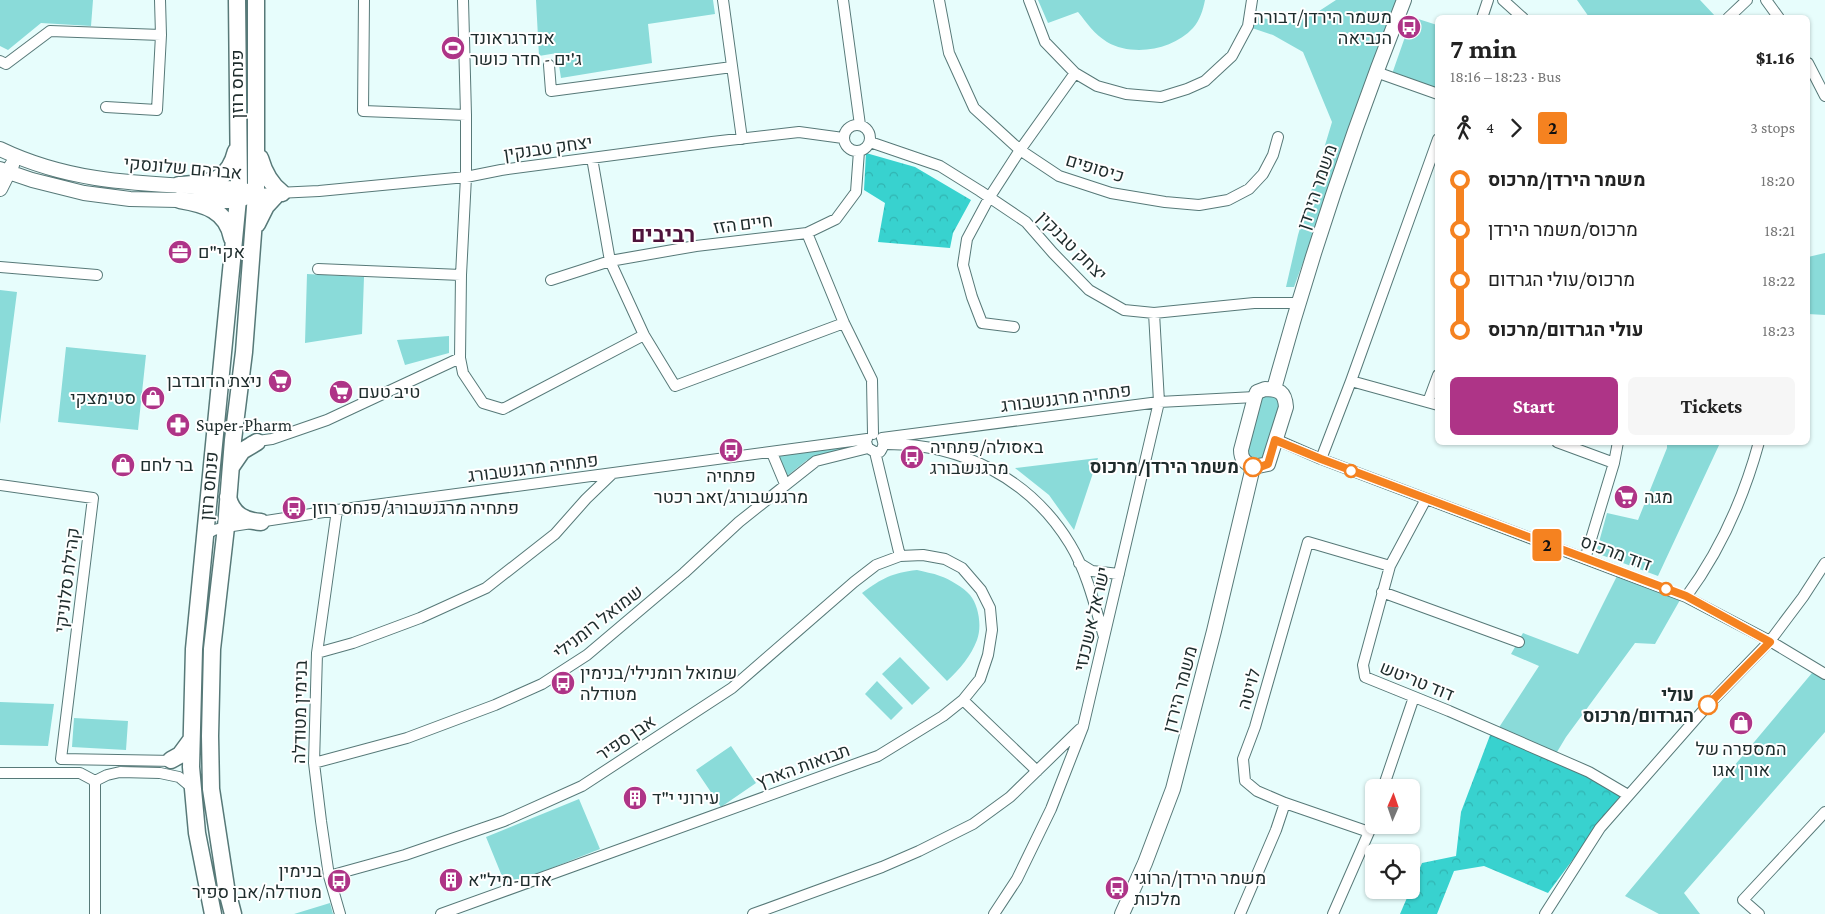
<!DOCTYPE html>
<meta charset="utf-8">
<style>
:root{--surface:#fff;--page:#f6f6f6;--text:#222;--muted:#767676;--accent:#ae3487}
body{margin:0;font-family:"Crimson Pro",Heebo,serif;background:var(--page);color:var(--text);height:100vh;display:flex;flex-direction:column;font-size:19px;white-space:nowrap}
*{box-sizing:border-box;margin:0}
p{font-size:16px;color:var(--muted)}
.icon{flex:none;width:28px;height:28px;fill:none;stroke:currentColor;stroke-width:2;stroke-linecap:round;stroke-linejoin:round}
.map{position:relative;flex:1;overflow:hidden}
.side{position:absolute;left:1435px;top:15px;width:375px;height:430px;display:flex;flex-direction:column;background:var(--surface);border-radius:8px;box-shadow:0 1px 4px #0004}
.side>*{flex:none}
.badge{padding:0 10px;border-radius:4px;font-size:18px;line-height:32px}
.needle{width:32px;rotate:2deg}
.tools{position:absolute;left:1365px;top:779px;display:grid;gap:10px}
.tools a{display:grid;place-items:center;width:55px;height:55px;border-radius:8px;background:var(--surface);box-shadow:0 1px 4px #0004;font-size:25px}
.map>.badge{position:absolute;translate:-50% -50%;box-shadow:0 0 0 2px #fff}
.legs{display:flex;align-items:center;gap:8px;height:55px;padding:0 15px;font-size:16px}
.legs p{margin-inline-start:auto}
.overview{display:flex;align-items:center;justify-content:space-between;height:85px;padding:0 15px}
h1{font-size:28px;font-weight:700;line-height:38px}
.button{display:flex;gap:10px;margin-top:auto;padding:10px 15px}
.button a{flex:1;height:58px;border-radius:8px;background:var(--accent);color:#fff;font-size:20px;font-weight:700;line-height:58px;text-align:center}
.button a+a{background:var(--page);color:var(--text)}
ul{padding:0 15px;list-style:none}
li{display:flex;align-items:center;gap:18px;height:50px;font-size:19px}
li i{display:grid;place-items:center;width:8px;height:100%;margin:0 6px;background:currentColor}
li i::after{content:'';width:12px;height:12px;margin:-6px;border:4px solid;border-radius:50%;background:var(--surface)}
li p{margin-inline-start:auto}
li:first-child i{background:linear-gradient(#0000 50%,currentColor 0)}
li:last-child i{background:linear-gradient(currentColor 50%,#0000 0)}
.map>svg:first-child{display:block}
</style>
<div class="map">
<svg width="1825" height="914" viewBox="0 0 1825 914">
<defs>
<pattern id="forest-crowns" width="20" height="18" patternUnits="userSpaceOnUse" patternTransform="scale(1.25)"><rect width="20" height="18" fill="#38d2cf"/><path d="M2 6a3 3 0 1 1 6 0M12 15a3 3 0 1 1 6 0" fill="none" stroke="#31b4b2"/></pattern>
</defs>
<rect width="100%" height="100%" fill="#e7fdfc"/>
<path fill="#8adbd9" d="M 0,0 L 93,0 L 91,26 L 41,23 L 8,50 L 0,46 Z
M 536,0 L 713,0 L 715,14 L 648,24 L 652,63 L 561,78 L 557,53 L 539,56 Z
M 1038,0 L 1205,0 C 1203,10 1200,20 1193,28 C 1173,50 1133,57 1107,42 C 1094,34 1087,23 1078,12 L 1048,23 Z
M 1336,0 L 1399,0 L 1294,287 L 1286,287 L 1298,235 L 1332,122 L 1303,52 L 1273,35 L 1249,27 L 1252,15 L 1286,24 L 1313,15 Z
M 1577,0 L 1700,0 L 1716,17 L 1589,17 Z
M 1412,17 L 1437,25 L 1437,89 L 1392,74 Z
M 1825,253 L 1825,315 L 1808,314 L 1808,257 Z
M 307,274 L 364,277 L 362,334 L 305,343 Z
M 0,290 L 17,292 L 0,424 Z
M 449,336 L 449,353 L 405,365 L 397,340 Z
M 66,347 L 146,355 L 138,430 L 58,422 Z
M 1272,394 L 1278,398 L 1281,405 L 1265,458 L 1257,461 L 1249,458 L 1245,451 L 1260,400 L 1264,395 Z
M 864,442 L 865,447 L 807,460 L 787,476 L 776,454 Z
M 1667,443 L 1720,443 L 1658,576 L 1596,553 L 1607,513 L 1638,520 L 1667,448 Z
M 1098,458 L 1074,530 L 1049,495 L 1015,468 Z
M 917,570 C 924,572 933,573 940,576 C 949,579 963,587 970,595 C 979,606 982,627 977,640 C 971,656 960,669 947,681 L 862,593 C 883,578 891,573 917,570 Z
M 1617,576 L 1680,600 L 1655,644 L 1635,643 L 1566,737 L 1554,757 L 1496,732 L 1539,666 L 1511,654 L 1523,633 L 1578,654 Z
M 900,657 L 930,688 L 912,705 L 882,674 Z
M 1812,673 L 1825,679 L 1825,732 L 1684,893 L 1700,914 L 1659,914 L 1625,896 Z
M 877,681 L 903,708 L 891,720 L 865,694 Z
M 0,702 L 54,704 L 48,746 L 0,745 Z
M 74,718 L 128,721 L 126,750 L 72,747 Z
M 731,746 L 756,783 L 721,807 L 696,770 Z
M 579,799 L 600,849 L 506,886 L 486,837 Z
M 330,903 L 333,914 L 294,914 Z"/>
<path fill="url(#forest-crowns)" d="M 866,153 L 915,167 L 971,200 L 953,233 L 950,248 L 878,242 L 885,203 L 864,190 Z
M 1492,730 L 1623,792 L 1548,893 L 1484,866 L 1454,871 L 1437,914 L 1400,914 L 1422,863 L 1456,856 L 1461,812 Z"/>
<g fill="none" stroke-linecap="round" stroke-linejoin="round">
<g stroke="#577978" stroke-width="12">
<path id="street" d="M 364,0 L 363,111 L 466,115
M 463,0 L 466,115 L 466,177 L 461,275 L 460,358 L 463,373 L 483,403 L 503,409 L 644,335
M 723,0 L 742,139
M 843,0 L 860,125
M 939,0 L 949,53 L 974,108 L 1020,150 L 1059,176 L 1111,193 L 1165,202 L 1199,205 L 1228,200 L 1249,189 L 1263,174 L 1273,155 L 1278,137
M 1029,0 L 1045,42 L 1075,73 L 1097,86 L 1126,94 L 1161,97 L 1187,89 L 1205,81 L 1232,56 L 1248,26 L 1252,0
M 1503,0 L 1523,18
M 1766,0 L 1779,18
M 1482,18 L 1488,0
M 1728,18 L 1747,0
M 0,61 L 6,64 L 50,31 L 161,35
M 1808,63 L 1825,96
M 549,65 L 551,91 L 732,67
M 1376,72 L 1438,94
M 106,107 L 157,110 L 161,35 L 160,0
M844 138a13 13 0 1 1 26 0a13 13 0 1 1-26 0Z
M 870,142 L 940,166 L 980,191 L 1026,222 L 1053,253 L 1089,290 L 1124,310 L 1154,313 L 1254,303 L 1298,303
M 592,158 L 610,261 L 644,335 L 675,386 L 844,323
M 256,194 L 319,191 L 466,177 L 501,170 L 712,142 L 799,132 L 843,138
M 807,233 L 844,323 L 872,380 L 873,434
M 0,267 L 97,275
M 318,269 L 461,275
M 551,280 L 610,261 L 696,246 L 807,233 L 836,219 L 856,192 L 859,151
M 1014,327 L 982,323 L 972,297 L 963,265 L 967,239 L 989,198 L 1020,150 L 1075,73
M 1351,381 L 1438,405
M 1428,402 L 1438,375
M 882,438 L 1159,402 L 1255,397
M 1275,439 L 1321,459 L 1686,597 L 1770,641 L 1825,674
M 251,442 L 272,439 L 327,420 L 460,358
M 866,442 L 868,448 L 875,452 L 900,556
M 1557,442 L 1614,463
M 884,444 C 960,443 1030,478 1070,544 C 1087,572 1095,606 1104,637
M 875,452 L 880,452 C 884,446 884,444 882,438
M 772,453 L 785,484
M 1321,459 L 1351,381 L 1438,139
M 0,485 L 93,498 L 61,759 L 175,761
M 1426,499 L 1390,566 L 1363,665 L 1365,677 L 1449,711 L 1589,772 L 1628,795
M 337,510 L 317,653 L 314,763 L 321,821 L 329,876 L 340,914
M 205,535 L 214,530 L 226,527 L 337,510 L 867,439
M 1585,559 L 1614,463 L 1618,442
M 1079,563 L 1092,571 L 1119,574
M 1382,592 L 1519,642
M 1686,597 C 1720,551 1744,497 1759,442
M 317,653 L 353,643 L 420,618 L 486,588 L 555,534 L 586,499 L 612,474
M 963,700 L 1037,771
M 314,763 L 407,738 L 495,705 L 542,684 L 587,655 L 684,573 L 739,522 L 816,461 L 868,448
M 0,773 L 80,773 L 95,781
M 95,781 L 107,775 L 120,772 L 160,773 L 179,777 L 191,787
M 1383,788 L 1414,697
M 1374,817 L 1369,832 L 1285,803 L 1257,791 L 1245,781 L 1243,759 L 1255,727 L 1308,542 L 1390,566
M 329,876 L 405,855 L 504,821 L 582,786 L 732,688 L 854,582 L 876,565 L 900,556 L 923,555 L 945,559 L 962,568 L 981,590 L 990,608 L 992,630 L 988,655 L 980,679 L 963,700 L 943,716 L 878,756 L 441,914
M 95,914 L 95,781
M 753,914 L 882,867 L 919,851 L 973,824 L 1010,797 L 1080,729
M 994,914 L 1017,879 L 1051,809 L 1083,727 L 1159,402 L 1154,313
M 1240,914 L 1276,830 L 1285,803
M 1333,914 L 1369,832
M 1545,914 L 1600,828 L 1708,705 L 1770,641 L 1803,597 L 1825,563
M 1759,914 L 1743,900 L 1825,812"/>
</g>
<g stroke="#577978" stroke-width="16">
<path id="secondary" d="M 0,149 C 79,187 155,183 239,189 L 248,191
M 0,169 L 32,180 L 84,193 L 130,199 L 224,201 L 237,201 L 247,197
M 0,189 L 12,165
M 1265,389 C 1279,389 1285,392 1286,407 L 1268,464 L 1253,467 C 1245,462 1241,460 1241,450 L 1255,397 L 1257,392 Z
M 1274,389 C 1310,257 1354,127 1404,0
M 1122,914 L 1145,863 L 1173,789 L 1214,631 L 1253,467"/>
</g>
<g stroke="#577978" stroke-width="19">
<path id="primary" d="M 260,158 C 264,172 270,184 282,193
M 179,185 C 208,183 228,184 236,151
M 180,200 C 204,204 227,210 232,238
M 257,224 L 266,206 L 278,193
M 231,467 L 242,451 L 257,442
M 228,497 C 232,514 244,521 261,522
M 171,760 L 180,755 L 191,740
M 213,914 L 197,833 L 191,767 L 194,649 L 239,189 L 237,0
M 233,914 L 226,887 L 211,789 L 210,736 L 212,649 L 226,527 L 233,440 L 244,352 L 256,194 L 256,0"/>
</g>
<use href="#street" stroke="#fff" stroke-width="10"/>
<use href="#secondary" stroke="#fff" stroke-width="14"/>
<use href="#primary" stroke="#fff" stroke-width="16"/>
</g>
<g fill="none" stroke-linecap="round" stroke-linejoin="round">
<g stroke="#fff" stroke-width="11">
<path id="line-1" d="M 1253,467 L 1260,467 L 1268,464 L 1275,440 L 1321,459 L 1686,596 L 1770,642 L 1708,705"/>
</g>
<use href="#line-1" stroke="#f58220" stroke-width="8"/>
</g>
<defs>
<g id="bus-disc" transform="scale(1.25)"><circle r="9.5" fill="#ae3487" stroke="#fff"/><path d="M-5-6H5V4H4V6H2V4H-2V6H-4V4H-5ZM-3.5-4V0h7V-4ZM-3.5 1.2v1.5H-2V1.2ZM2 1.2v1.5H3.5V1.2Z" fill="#fff"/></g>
<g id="stadium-disc" transform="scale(1.25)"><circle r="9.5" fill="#ae3487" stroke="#fff"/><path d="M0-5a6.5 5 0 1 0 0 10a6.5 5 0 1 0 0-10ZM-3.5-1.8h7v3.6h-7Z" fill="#fff"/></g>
<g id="office-disc" transform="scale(1.25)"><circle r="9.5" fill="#ae3487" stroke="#fff"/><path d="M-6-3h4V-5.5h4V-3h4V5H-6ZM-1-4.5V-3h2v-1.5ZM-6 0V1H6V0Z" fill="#fff"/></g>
<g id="supermarket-disc" transform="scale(1.25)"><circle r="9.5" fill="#ae3487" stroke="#fff"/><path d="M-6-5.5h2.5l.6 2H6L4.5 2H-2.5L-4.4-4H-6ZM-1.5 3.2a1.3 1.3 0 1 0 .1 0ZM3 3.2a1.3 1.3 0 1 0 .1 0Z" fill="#fff"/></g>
<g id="shop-disc" transform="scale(1.25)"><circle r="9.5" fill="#ae3487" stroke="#fff"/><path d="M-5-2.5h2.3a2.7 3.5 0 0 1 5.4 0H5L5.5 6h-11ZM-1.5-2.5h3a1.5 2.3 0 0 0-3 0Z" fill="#fff"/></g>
<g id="pharmacy-disc" transform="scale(1.25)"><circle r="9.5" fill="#ae3487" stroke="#fff"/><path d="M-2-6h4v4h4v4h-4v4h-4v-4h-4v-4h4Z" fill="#fff"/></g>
<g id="building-disc" transform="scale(1.25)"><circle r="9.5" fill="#ae3487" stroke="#fff"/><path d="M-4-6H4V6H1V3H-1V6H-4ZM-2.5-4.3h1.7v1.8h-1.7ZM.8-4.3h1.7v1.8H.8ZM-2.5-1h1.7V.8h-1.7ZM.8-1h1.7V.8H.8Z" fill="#fff"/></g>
</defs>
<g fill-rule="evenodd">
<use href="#bus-disc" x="1409" y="27"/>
<use href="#stadium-disc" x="453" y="48"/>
<use href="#office-disc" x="180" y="252"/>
<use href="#supermarket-disc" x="280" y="381"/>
<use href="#supermarket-disc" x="341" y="392"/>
<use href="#shop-disc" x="153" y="398"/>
<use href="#pharmacy-disc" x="178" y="425"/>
<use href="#bus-disc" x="731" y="450"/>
<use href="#bus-disc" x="912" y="457"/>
<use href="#shop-disc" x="123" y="465"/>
<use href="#supermarket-disc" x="1626" y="497"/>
<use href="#bus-disc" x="294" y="508"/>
<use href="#bus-disc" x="563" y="683"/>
<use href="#shop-disc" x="1741" y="723"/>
<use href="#building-disc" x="635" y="798"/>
<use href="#building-disc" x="451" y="880"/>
<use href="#bus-disc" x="339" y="881"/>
<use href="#bus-disc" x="1117" y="888"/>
</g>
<g fill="#fff" stroke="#f58220" stroke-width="2.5">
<circle cx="1253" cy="467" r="9"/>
<circle cx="1351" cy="471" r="6"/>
<circle cx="1666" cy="589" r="6"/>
<circle cx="1708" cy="705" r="9"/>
</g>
<g text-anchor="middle" stroke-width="4" stroke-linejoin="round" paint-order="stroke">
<g font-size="18" fill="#1e2c2c" stroke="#fff" text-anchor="start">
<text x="1392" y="23" text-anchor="end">משמר הירדן/דבורה<tspan x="1392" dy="21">הנביאה</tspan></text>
<text x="470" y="44">אנדרגראונד<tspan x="470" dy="21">ג'ים - חדר כושר</tspan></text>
<text x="198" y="258">אקי"ם</text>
<text x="262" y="387" text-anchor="end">ניצת הדובדבן</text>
<text x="358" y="398">טיב טעם</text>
<text x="136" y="404" text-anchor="end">סטימצקי</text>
<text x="196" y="431">Super-Pharm</text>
<text x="930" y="453">באסולה/פתחיה<tspan x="930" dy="21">מרגנשבורג</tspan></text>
<text x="140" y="471">בר לחם</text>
<text x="731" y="482" text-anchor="middle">פתחיה<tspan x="731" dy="21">מרגנשבורג/זאב רכטר</tspan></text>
<text x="1644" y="503">מגה</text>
<text x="312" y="514">פתחיה מרגנשבורג/פנחס רוזן</text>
<text x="580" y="679">שמואל רומנילי/בנימין<tspan x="580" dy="21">מטודלה</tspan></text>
<text x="1741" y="755" text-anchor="middle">המספרה של<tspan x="1741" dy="21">אורן אגו</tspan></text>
<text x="652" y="804">עירוני י"ד</text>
<text x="322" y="877" text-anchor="end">בנימין<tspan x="322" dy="21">מטודלה/אבן ספיר</tspan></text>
<text x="1134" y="884">משמר הירדן/הרוגי<tspan x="1134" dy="21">מלכות</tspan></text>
<text x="468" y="886">אדם-מיל"א</text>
</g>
<g font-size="18" fill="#1e2c2c" stroke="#fff">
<text transform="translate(237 84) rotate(-90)" y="6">פנחס רוזן</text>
<text transform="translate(548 148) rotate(-8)" y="6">יצחק טבנקין</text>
<text transform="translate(183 168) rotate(5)" y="6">אברהם שלונסקי</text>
<text transform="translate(1095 168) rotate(17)" y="6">כיסופים</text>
<text transform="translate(1317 187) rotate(-71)" y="6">משמר הירדן</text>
<text transform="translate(743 224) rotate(-7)" y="6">חיים הזז</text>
<text transform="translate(1072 246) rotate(45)" y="6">יצחק טבנקין</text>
<text transform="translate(1066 398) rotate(-7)" y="6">פתחיה מרגנשבורג</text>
<text transform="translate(533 468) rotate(-7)" y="6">פתחיה מרגנשבורג</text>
<text transform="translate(209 486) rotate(-85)" y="6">פנחס רוזן</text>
<text transform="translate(1616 553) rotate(20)" y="6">דוד מרכוס</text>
<text transform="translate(67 580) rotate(-83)" y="6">קהילת סלוניקי</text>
<text transform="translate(1092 619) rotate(-77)" y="6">ישראל אשכנזי</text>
<text transform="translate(598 622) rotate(-38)" y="6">שמואל רומנילי</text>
<text transform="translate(1417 681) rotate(22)" y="6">דוד טריטש</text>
<text transform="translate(1180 689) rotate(-75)" y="6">משמר הירדן</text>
<text transform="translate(1249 689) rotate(-74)" y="6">לויטה</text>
<text transform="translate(300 712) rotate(-89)" y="6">בנימין מטודלה</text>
<text transform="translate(626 738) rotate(-34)" y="6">אבן ספיר</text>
<text transform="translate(803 766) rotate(-20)" y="6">תבואות הארץ</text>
</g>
<g font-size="18" font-weight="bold" fill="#1e2c2c" stroke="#fff" text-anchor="end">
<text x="1239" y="473">משמר הירדן/מרכוס</text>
<text x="1694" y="701">עולי<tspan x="1694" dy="21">הגרדום/מרכוס</tspan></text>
</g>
<g font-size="22" font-weight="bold" fill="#4f143c" stroke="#fff">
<text x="663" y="242">רביבים</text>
</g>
</g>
</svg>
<div class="tools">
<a><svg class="needle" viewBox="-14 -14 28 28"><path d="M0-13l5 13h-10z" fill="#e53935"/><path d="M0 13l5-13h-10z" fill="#767676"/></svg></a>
<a><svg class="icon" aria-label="locate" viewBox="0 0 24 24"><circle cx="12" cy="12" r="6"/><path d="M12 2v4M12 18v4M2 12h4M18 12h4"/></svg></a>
</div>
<b class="badge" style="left:1547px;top:545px;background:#f58220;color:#111">2</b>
<section class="side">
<div class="overview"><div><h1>7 min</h1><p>18:16 – 18:23 · Bus</p></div><b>$1.16</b></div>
<div class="legs"><svg class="icon" aria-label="walk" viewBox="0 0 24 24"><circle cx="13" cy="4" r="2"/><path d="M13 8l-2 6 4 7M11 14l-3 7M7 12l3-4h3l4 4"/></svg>4<svg class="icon" aria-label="forward" viewBox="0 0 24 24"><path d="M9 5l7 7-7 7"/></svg><b class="badge" style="background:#f58220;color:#111">2</b><p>3 stops</p></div>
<ul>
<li><i style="color:#f58220"></i><b>משמר הירדן/מרכוס</b><p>18:20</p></li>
<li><i style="color:#f58220"></i><span>מרכוס/משמר הירדן</span><p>18:21</p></li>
<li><i style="color:#f58220"></i><span>מרכוס/עולי הגרדום</span><p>18:22</p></li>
<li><i style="color:#f58220"></i><b>עולי הגרדום/מרכוס</b><p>18:23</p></li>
</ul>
<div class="button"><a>Start</a><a>Tickets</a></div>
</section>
</div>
